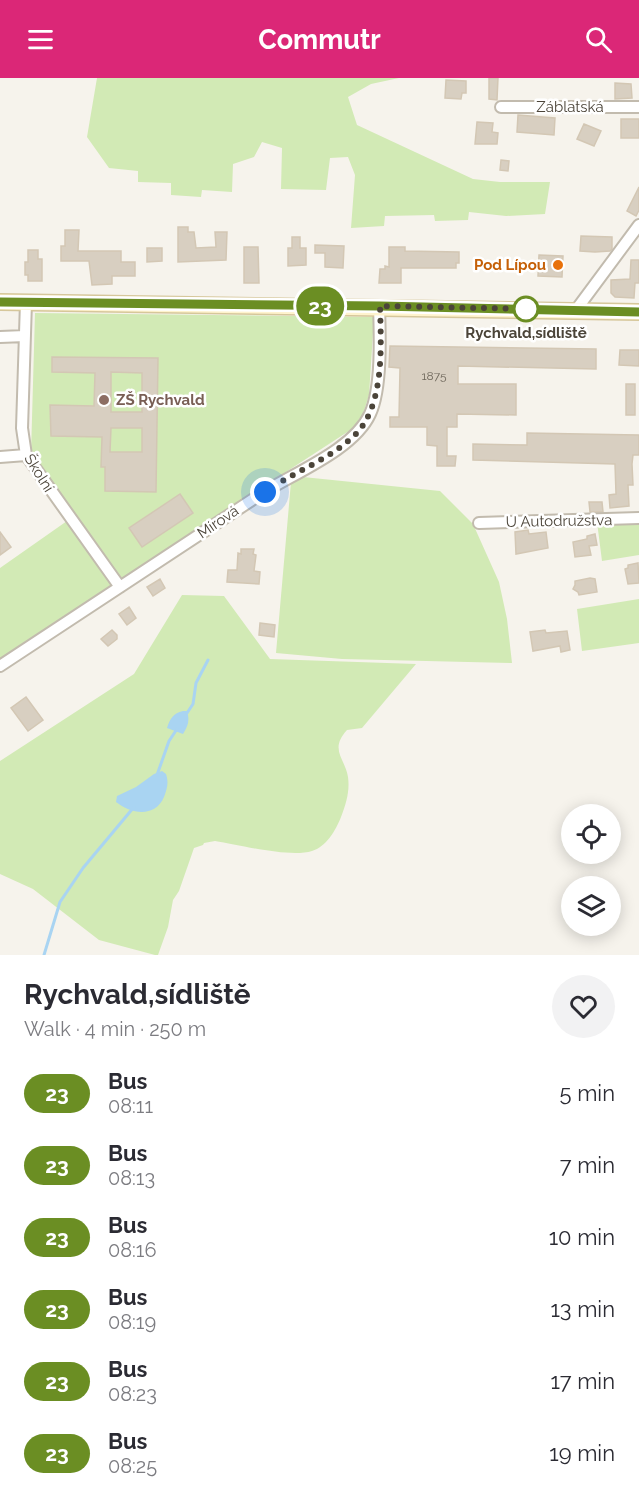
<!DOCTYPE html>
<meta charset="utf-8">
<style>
:root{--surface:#fff;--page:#f2f2f3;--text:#2b2b33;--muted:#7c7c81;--accent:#db2777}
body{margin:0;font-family:Raleway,sans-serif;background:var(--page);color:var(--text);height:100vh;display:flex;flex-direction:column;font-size:22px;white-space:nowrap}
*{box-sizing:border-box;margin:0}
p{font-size:20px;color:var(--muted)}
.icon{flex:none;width:33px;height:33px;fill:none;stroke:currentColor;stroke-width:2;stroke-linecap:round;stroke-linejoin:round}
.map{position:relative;height:877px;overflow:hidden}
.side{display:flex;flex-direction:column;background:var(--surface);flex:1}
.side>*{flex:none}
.badge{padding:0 12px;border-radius:20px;font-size:21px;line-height:39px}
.fabs{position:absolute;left:561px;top:726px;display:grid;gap:12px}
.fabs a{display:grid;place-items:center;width:60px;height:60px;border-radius:50%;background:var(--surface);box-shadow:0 3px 15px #0003;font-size:30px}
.you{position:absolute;width:30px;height:30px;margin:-15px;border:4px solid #fff;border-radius:50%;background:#1a73e8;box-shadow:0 0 0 9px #1a73e833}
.map>.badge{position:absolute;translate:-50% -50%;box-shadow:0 0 0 3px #fff}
.round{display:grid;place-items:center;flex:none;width:63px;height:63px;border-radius:32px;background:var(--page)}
.headline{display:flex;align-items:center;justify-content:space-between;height:102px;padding:0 24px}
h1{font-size:28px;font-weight:700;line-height:45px}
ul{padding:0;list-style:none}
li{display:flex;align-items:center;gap:18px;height:72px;padding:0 24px}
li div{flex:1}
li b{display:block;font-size:22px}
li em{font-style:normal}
li .badge{min-width:66px;font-weight:700;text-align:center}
header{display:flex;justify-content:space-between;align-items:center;height:78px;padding:0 24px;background:var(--accent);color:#fff;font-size:27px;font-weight:700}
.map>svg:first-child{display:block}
</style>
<header><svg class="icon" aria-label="menu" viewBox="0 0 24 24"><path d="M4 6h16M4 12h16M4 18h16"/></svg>Commutr<svg class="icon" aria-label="search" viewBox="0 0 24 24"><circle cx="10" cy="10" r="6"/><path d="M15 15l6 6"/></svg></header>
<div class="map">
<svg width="639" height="877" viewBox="0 0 639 877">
<rect width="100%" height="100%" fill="#f6f3ec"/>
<path fill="#d2eab5" d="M 97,0 L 399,0 L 371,6 L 348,19 L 357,47 L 473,101 L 500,104 L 550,104 L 545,136 L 506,138 L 469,134 L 468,142 L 435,143 L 434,137 L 385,138 L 384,148 L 351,150 L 355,97 L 348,79 L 330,80 L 326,112 L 281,111 L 282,70 L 262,64 L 254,79 L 233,86 L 232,114 L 202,112 L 201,119 L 171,117 L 171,105 L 138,104 L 138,93 L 109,90 L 87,59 Z
M 35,235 L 374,239 L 369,317 L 363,336 L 352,351 L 121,501 L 55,413 L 31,375 Z
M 303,399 L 440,413 L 473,446 L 499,504 L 507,541 L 512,585 L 342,581 L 276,575 L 291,404 Z
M 639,442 L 639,477 L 602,483 L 597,444 Z
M 67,443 L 114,507 L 0,582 L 0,490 Z
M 182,517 L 224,518 L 270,581 L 416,586 L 362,650 L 347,652 C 329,672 345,680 348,699 C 350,713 346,726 341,739 C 336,752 326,769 312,773 C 290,780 240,767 215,763 L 204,765 L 203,767 L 194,770 L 179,813 L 173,822 L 168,849 L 158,877 L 155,877 L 99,862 L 33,811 L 0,796 L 0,683 L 134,596 Z
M 639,521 L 639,565 L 582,573 L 577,531 Z"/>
<path fill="#a9d4f2" d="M 183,633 L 187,633 C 190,643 188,648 183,656 L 167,650 C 170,641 173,635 183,633 Z
M 162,693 L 166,696 C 169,705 167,711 164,719 C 155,740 131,736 116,724 L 117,718 L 136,709 L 154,696 Z"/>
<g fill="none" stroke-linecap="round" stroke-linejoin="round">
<path stroke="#a9d4f2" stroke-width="3" d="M 187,635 L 193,626 L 196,605 L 208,582
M 157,697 L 169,663 L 177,651
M 44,877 L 60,824 L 83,790 L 134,729"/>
</g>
<path fill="#d8cfc1" stroke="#d3c7b4" stroke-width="1.5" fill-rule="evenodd" d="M 489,0 L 498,0 L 497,22 L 489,21 Z
M 446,2 L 466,3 L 466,15 L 462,15 L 461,21 L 445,20 Z
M 615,5 L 631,6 L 632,20 L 615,21 Z
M 518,37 L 555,40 L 554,57 L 517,54 Z
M 621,41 L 639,41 L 639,60 L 621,60 Z
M 477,44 L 493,45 L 492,54 L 498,55 L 497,66 L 475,66 Z
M 584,46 L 601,53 L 594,68 L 577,61 Z
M 501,82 L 509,83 L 508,93 L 500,92 Z
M 639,109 L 639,132 L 636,138 L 627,133 Z
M 178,149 L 188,149 L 188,154 L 194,154 L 196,170 L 216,169 L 215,154 L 227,154 L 226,182 L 178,184 Z
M 65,152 L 79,152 L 78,173 L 121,173 L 121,184 L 135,184 L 135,198 L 112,198 L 112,206 L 92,207 L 89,183 L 61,183 L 61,168 L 65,168 Z
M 581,158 L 612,159 L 612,171 L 610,173 L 595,174 L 580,173 Z
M 292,159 L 300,159 L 300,170 L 306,170 L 306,187 L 288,188 L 288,170 L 292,170 Z
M 315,167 L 344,168 L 343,190 L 325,189 L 325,175 L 315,175 Z
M 244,169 L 258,169 L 259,205 L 244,205 Z
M 389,169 L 405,169 L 405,173 L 459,174 L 459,185 L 456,185 L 456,190 L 401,190 L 401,205 L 379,205 L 380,191 L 385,191 L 385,188 L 389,189 Z
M 147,170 L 162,170 L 162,183 L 147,184 Z
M 28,172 L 38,172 L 38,181 L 42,181 L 42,203 L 28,203 L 28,197 L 25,197 L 25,184 L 28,184 Z
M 539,177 L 563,178 L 562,199 L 538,198 Z
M 631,182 L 639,182 L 639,205 L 635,205 L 634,220 L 615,219 L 611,215 L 611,202 L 630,201 Z
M 390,268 L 596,271 L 596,291 L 458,288 L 458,306 L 516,306 L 516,337 L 457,336 L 457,349 L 447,349 L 447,378 L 456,378 L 455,388 L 437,388 L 437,368 L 427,367 L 427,349 L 390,349 L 390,339 L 399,339 L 400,290 L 389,289 Z
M 620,272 L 639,272 L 639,288 L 619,287 Z
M 52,279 L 158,280 L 156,414 L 105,413 L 105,389 L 101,389 L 102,359 L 51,358 L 50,327 L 94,328 L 95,295 L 52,294 ZM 111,294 L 142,295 L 142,334 L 111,334 ZM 111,350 L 142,350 L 142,374 L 110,374 Z
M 626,306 L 635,306 L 635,337 L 626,337 Z
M 527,355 L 639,357 L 639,377 L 633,377 L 632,386 L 633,407 L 628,407 L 629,428 L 610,430 L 609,417 L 616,416 L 615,386 L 473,382 L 473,366 L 527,367 Z
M 180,416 L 193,435 L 142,469 L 129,450 Z
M 589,424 L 602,424 L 603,434 L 590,434 Z
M 528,452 L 529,456 L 546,454 L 548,470 L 516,476 L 515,454 Z
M 0,454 L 11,469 L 0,477 Z
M 595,456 L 597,467 L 589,468 L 591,477 L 575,479 L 573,464 L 587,461 L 587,458 Z
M 241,471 L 254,471 L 253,476 L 256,477 L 254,493 L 260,494 L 259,506 L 227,504 L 228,492 L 237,492 L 238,475 L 241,476 Z
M 638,485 L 639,505 L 628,506 L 625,491 L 628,490 L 628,487 Z
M 590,500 L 595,501 L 597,514 L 579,517 L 578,514 L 573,511 L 575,507 L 575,503 Z
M 160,501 L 165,510 L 153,518 L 147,509 Z
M 129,529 L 136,540 L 127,547 L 119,536 Z
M 260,545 L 275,547 L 274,559 L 259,557 Z
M 112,552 L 117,557 L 117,561 L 108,568 L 101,561 Z
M 545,552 L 546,555 L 567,553 L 570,572 L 561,574 L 560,568 L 533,573 L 530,554 Z
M 26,619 L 43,642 L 28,653 L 11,630 Z"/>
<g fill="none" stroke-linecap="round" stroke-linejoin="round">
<g stroke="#c2bbae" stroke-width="14">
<path id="minor" d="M 501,29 L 639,29
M 26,224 L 22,350 L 26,377 L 120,509
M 576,232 L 639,147
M 0,259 L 25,258
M 0,379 L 26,377
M 479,445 L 639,440
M 0,588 C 86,532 172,475 258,418 C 291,396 353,373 370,336 C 382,310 380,257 379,228"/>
</g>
<g stroke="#d6c79b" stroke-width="18">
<path id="secondary" d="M 0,224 L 639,234"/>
</g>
<use href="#minor" stroke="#fff" stroke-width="10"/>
<use href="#secondary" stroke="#fff3cd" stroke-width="15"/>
</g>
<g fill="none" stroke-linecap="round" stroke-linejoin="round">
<g stroke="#fff" stroke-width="14">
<path id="line" d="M 0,224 L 380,228 L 639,234"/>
</g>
<use href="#line" stroke="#6b8e23" stroke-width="9"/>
<path stroke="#4b4439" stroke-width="6" stroke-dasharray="0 10.8" d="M 265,414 C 294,394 330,381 355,357 C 385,327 381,267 380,228 L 528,231 L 526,231"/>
</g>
<circle fill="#e8710a" stroke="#fff" stroke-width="2" cx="558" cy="187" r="6"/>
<circle fill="#fff" stroke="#6b8e23" stroke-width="3" cx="526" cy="231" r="12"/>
<circle fill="#8d6e63" stroke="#fff" stroke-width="2" cx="104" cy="322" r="6"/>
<g text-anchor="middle" stroke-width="5" stroke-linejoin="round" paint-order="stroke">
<g font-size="12" fill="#6e675b">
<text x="434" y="302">1875</text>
</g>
<g font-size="15" fill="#4b4439" stroke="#fff">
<text x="570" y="34">Záblatská</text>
<text transform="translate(39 395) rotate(58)" y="5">Školní</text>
<text transform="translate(559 443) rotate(-1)" y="5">U Autodružstva</text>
<text transform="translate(218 444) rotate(-34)" y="5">Mírová</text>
</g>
<g font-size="15" font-weight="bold" fill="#c56008" stroke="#fff" text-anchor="end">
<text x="546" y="192">Pod Lípou</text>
</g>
<g font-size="15" font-weight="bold" fill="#4b4439" stroke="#fff">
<text x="526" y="260">Rychvald,sídliště</text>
</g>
<g font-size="15" font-weight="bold" fill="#785e54" stroke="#fff" text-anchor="start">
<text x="116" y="327">ZŠ Rychvald</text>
</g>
</g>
</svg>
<div class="fabs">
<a><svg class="icon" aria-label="locate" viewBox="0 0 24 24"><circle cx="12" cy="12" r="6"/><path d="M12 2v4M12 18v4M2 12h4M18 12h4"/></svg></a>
<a><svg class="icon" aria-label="layers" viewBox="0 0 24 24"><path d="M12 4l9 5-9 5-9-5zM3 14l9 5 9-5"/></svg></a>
</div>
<div class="you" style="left:265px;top:414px"></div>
<b class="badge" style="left:320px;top:228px;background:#6b8e23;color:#fff">23</b>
</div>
<section class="side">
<div class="headline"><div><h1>Rychvald,sídliště</h1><p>Walk · 4 min · 250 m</p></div><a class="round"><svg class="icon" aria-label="heart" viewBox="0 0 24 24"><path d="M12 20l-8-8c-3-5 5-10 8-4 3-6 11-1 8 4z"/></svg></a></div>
<ul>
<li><span class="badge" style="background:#6b8e23;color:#fff">23</span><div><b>Bus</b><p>08:11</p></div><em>5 min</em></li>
<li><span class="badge" style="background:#6b8e23;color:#fff">23</span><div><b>Bus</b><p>08:13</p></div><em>7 min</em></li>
<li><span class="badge" style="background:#6b8e23;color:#fff">23</span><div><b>Bus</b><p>08:16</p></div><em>10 min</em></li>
<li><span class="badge" style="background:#6b8e23;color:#fff">23</span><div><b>Bus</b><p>08:19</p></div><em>13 min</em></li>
<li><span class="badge" style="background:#6b8e23;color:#fff">23</span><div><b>Bus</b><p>08:23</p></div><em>17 min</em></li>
<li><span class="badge" style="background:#6b8e23;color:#fff">23</span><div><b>Bus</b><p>08:25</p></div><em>19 min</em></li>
</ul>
</section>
